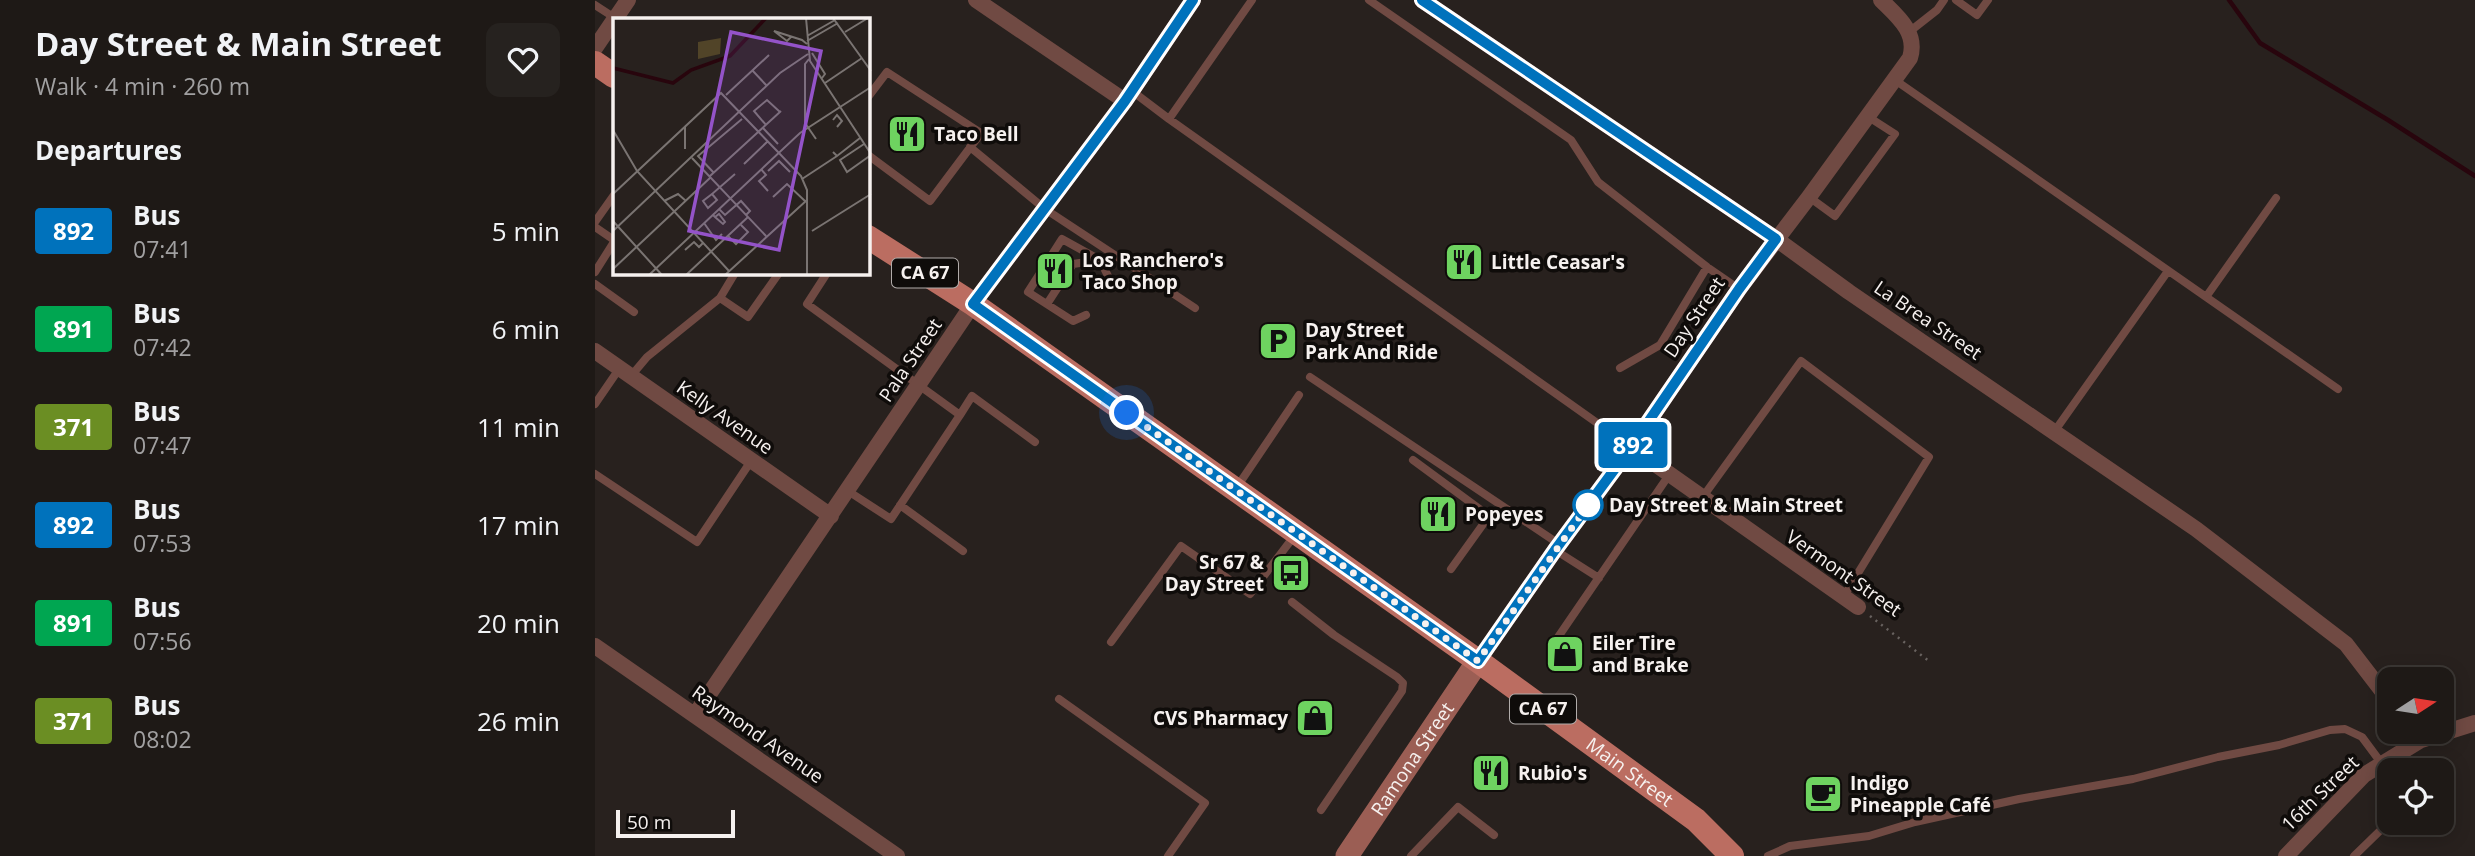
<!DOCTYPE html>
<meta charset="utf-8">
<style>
:root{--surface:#1e1916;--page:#26221f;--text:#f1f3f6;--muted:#a1a0a1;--line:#3c3835}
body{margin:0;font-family:"Open Sans",sans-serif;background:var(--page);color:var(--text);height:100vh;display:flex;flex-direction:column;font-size:26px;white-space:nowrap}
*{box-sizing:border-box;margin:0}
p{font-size:23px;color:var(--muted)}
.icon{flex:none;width:38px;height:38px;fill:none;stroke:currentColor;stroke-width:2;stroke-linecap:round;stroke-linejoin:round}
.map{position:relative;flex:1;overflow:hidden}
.side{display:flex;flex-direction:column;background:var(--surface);width:595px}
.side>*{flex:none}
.badge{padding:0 14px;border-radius:5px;font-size:24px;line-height:46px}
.needle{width:46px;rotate:78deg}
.tools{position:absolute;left:1782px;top:667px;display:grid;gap:14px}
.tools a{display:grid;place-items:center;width:77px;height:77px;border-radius:14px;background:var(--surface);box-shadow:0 4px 18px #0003,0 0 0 2px var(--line);font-size:35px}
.scale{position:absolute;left:21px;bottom:18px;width:119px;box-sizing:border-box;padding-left:7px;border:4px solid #f6f1ef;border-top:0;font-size:19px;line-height:24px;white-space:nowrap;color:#f6f1ef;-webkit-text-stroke:5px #0f0c0a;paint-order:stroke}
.you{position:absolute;width:35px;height:35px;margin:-18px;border:5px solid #fff;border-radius:50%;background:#1a73e8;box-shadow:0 0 0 10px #1a73e833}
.map>.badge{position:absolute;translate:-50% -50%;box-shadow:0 0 0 4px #fff}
h2{padding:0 35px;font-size:26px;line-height:63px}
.round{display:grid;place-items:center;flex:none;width:74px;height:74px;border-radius:14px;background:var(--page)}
.headline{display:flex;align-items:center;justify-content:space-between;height:119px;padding:0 35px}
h1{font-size:33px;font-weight:700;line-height:52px}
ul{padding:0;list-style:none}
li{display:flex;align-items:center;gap:21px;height:98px;padding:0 35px}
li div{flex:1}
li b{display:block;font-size:26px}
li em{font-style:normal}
li .badge{min-width:77px;font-weight:700;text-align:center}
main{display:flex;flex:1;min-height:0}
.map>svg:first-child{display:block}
</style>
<main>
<section class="side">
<div class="headline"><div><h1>Day Street &amp; Main Street</h1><p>Walk · 4 min · 260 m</p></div><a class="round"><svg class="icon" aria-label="heart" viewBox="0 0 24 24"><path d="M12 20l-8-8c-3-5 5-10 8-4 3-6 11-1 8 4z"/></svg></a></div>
<h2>Departures</h2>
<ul>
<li><span class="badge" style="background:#0072bc;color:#fff">892</span><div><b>Bus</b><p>07:41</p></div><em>5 min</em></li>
<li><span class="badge" style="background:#00a651;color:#fff">891</span><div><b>Bus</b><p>07:42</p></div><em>6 min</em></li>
<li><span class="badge" style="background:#6b8e23;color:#fff">371</span><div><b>Bus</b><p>07:47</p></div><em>11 min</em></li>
<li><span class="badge" style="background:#0072bc;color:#fff">892</span><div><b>Bus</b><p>07:53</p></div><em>17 min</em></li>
<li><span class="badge" style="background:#00a651;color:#fff">891</span><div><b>Bus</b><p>07:56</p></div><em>20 min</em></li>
<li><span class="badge" style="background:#6b8e23;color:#fff">371</span><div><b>Bus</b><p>08:02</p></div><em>26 min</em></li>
</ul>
</section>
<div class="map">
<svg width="1880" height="856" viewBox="0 0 1880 856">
<rect width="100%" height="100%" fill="#28211e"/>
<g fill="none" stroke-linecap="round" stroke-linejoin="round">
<path stroke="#28050d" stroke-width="4.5" d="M 1634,0 L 1665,43 L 1793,120 L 1880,176"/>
<path stroke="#68625f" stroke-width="2.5" stroke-dasharray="2 5" stroke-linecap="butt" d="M 1275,616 L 1334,661"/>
<path stroke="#704a43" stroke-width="8" d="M 774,0 L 976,140 L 1003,182 L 1112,267
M 1361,0 L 1382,15 L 1393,0
M 0,5 L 20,18
M 1314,32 L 1342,10 L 1349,0
M 1300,80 L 1743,389
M 537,91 L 574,119 L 1036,447
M 273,97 L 292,72 L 386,133 L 335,201 L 273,155
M 574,119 L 657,0
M 375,147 L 450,209 L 600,308
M 1214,197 L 1240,216 L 1300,134 L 1272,116
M 0,222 L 19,195
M 0,227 L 19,240
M 0,272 L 19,242
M 140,273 L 125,298 L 153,317 L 184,273
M 232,273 L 212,304 L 365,415 L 296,519 L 253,491
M 0,284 L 39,312
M 1611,297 L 1681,198
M 452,304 L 478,264 L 505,260
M 491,315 L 478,321 L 433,292 L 467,239 L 505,260 L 515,280
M 1025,368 L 1065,345 L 1112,267 L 1144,289
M 36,376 L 52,357 L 125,298
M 715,377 L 964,544
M 0,404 L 24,369
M 365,415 L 377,396 L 440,442
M 1459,432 L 1573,271
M 818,460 L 894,516 L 856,569
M 0,474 L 102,542 L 156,461
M 642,487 L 704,395
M 1107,498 L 1206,361 L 1334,457 L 1249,596
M 305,505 L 368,551
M 960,550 L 1004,578
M 697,602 L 739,635 L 802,677 L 808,683 L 807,691 L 726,810
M 516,642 L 586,546 L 655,594 L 700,535
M 959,643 L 1074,475
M 464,699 L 610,803 L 573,856
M 816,856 L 863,807 L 899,835
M 1173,856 L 1195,846 L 1274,836 L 1320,822 L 1424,799 L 1538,779 L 1623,757 L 1684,745 L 1735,730 L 1750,729 L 1767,737 L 1787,764
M 1759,856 L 1794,822"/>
<path stroke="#704a43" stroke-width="16" d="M 381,0 L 530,101
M 827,0 L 1181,239 L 1254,292 L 1601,529 L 1751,644 L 1794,700
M 20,19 L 33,0
M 0,48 L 19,20
M 0,351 L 236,516
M 1036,447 L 1263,607
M 0,646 L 302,856
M 883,661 L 960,550 L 1036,447 L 1144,289 L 1214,197 L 1315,58 C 1323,32 1302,16 1286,0
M 100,715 L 378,304 L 530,101 L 598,0
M 1691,856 L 1769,775 L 1826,740 L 1880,723"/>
<path stroke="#9b5e54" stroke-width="23" id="s1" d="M 752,856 L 883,661"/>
<g stroke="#bb6d61" stroke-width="24">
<path d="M 0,63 L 19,76"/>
<path id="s2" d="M 273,237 L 378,304 L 883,661 L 1101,820 L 1137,856"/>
</g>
</g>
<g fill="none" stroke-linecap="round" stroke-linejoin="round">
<g stroke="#fff" stroke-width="16">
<path id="line" d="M 598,0 L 530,101 L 378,304 L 883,661 L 960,550 L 1036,447 L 1144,289 L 1181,239 L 827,0"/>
</g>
<use href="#line" stroke="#0072bc" stroke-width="10"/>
<path stroke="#f6f1ef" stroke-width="7" stroke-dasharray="0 12.6" d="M 532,413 L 883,661 L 993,505"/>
</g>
<defs>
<g id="restaurant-square" transform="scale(2.0125)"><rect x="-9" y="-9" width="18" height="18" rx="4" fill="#6ed360" stroke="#0f0c0a"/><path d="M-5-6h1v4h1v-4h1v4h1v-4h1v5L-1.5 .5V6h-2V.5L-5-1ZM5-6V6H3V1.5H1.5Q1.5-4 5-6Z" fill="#111"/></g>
<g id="parking-square" transform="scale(2.0125)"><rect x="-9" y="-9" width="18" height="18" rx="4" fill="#6ed360" stroke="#0f0c0a"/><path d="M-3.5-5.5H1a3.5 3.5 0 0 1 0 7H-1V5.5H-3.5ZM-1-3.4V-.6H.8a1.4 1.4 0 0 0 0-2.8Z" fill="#111"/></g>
<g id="bus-square" transform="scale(2.0125)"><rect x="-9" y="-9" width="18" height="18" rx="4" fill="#6ed360" stroke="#0f0c0a"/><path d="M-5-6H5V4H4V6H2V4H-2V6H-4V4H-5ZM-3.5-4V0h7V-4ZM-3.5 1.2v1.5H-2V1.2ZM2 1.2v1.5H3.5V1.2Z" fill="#111"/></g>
<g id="shop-square" transform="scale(2.0125)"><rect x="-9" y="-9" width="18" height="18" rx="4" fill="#6ed360" stroke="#0f0c0a"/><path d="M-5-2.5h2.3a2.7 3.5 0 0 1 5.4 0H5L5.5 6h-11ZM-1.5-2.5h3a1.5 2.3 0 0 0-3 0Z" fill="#111"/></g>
<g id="cafe-square" transform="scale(2.0125)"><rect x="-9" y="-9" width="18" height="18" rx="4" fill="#6ed360" stroke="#0f0c0a"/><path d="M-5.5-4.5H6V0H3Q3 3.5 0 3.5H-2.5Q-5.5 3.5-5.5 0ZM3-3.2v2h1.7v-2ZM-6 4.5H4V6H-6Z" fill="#111"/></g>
</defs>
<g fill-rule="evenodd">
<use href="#restaurant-square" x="312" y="134"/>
<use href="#restaurant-square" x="869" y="262"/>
<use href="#restaurant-square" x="460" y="271"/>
<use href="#parking-square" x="683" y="341"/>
<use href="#restaurant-square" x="843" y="514"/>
<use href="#bus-square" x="696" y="573"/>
<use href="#shop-square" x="970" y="654"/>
<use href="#shop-square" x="720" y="718"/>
<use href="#restaurant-square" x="896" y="773"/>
<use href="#cafe-square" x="1228" y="794"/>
</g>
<circle fill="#fff" stroke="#0072bc" stroke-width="3.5" cx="993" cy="505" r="14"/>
<g text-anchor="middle" stroke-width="7" stroke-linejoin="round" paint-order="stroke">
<g fill="#0f0c0a" stroke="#b1acaa" stroke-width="2">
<rect x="297" y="258.5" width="66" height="29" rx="5"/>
<rect x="915" y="694.5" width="66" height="29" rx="5"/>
</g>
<g font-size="18" font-weight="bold" fill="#f6f1ef">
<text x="330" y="279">CA 67</text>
<text x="948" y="715">CA 67</text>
</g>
<g font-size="19" font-weight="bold" fill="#f6f1ef" stroke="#0f0c0a" text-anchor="start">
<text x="339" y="141">Taco Bell</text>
<text x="487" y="267">Los Ranchero's<tspan x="487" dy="22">Taco Shop</tspan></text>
<text x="896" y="269">Little Ceasar's</text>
<text x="710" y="337">Day Street<tspan x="710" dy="22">Park And Ride</tspan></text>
<text x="870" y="521">Popeyes</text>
<text x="669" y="569" text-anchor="end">Sr 67 &amp;<tspan x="669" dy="22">Day Street</tspan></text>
<text x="997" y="650">Eiler Tire<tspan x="997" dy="22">and Brake</tspan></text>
<text x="693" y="725" text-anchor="end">CVS Pharmacy</text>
<text x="923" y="780">Rubio's</text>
<text x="1255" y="790">Indigo<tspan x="1255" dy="22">Pineapple Café</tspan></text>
</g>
<g font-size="19" fill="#f6f1ef" stroke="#0f0c0a">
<text transform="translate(1099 317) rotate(-56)" y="7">Day Street</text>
<text transform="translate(1333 320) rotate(34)" y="7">La Brea Street</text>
<text transform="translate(315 360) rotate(-56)" y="7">Pala Street</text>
<text transform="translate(130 417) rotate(35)" y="7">Kelly Avenue</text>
<text transform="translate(1249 573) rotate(35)" y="7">Vermont Street</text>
<text transform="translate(163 734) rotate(35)" y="7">Raymond Avenue</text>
<text dy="7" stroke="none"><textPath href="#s1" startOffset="117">Ramona Street</textPath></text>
<text dy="7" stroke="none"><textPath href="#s2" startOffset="931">Main Street</textPath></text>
<text transform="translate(1725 793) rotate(-44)" y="7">16th Street</text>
</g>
<g font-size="19" font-weight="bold" fill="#f6f1ef" stroke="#0f0c0a" text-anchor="start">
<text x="1014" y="512">Day Street &amp; Main Street</text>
</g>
</g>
<g transform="translate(18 18)">
<rect width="257" height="257" fill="#28211e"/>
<path d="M 108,20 L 107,36 L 85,41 L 85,24 Z" fill="#514428"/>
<path fill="none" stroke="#28050d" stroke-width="3.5" d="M 0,50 L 60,65 L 78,52 L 117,38 L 153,0"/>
<path fill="none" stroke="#7a7472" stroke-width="2" d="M 193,0 L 197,43 L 258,136M 220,0 L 258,53M 232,14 L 255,0M 194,18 L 222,2M 178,19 L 174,23 L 161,13 L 189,22 L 194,26M 194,23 L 225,5M 199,35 L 212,56 L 209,60M 196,41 L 192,46 L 192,105 L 203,121M 139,52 L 154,68M 212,65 L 249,40M 113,77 L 156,37M 220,102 L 224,97 L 229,103 L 224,109M 153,107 L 141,93 L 154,82 L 167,94M 150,110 L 165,126M 0,112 L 24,153 L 116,253M 251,126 L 227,142 L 234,154 L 258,137M 72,131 L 72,109M 165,134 L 188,158 L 194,172 L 194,257M 220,134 L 224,138 L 247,120M 79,140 L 153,218M 131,146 L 155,123M 148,151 L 153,157 L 146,163 L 155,173M 155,153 L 166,143 L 177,154M 101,155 L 85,138 L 129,101M 97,158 L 168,93M 189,161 L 224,138M 0,176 L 108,75 L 165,134M 99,176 L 90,183 L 95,190 L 104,182 L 99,176 L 122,156M 160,179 L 174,166 L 192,183M 51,183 L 65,176 L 73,183M 106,191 L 112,197 L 128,183 L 137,193 L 133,197M 100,197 L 102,199 L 110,206 L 112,204 L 106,196 L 102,199M 0,203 L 49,257M 91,205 L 103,222 L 109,216M 0,213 L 167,55 L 195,36M 199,213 L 258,176M 115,218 L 123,226 L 135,214 L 128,207M 72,232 L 81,224 L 86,229 L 90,225M 0,251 L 98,159M 36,257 L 187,115 L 258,69M 73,257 L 135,199M 112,257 L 194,182"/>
<path fill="#9453c9" fill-opacity="0.15" stroke="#9453c9" stroke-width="3.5" d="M 118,14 L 208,33 L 166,232 L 76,213 Z"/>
<rect width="257" height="257" fill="none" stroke="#f6f1ef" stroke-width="3.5"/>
</g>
</svg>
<div class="tools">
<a><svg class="needle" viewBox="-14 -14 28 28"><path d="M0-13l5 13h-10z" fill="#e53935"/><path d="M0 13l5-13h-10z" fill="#a1a0a1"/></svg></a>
<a><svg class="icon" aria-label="locate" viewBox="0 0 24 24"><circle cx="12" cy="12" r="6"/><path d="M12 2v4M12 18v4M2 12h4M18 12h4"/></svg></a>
</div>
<div class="scale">50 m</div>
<div class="you" style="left:532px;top:413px"></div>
<b class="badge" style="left:1038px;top:445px;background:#0072bc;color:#fff">892</b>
</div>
</main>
